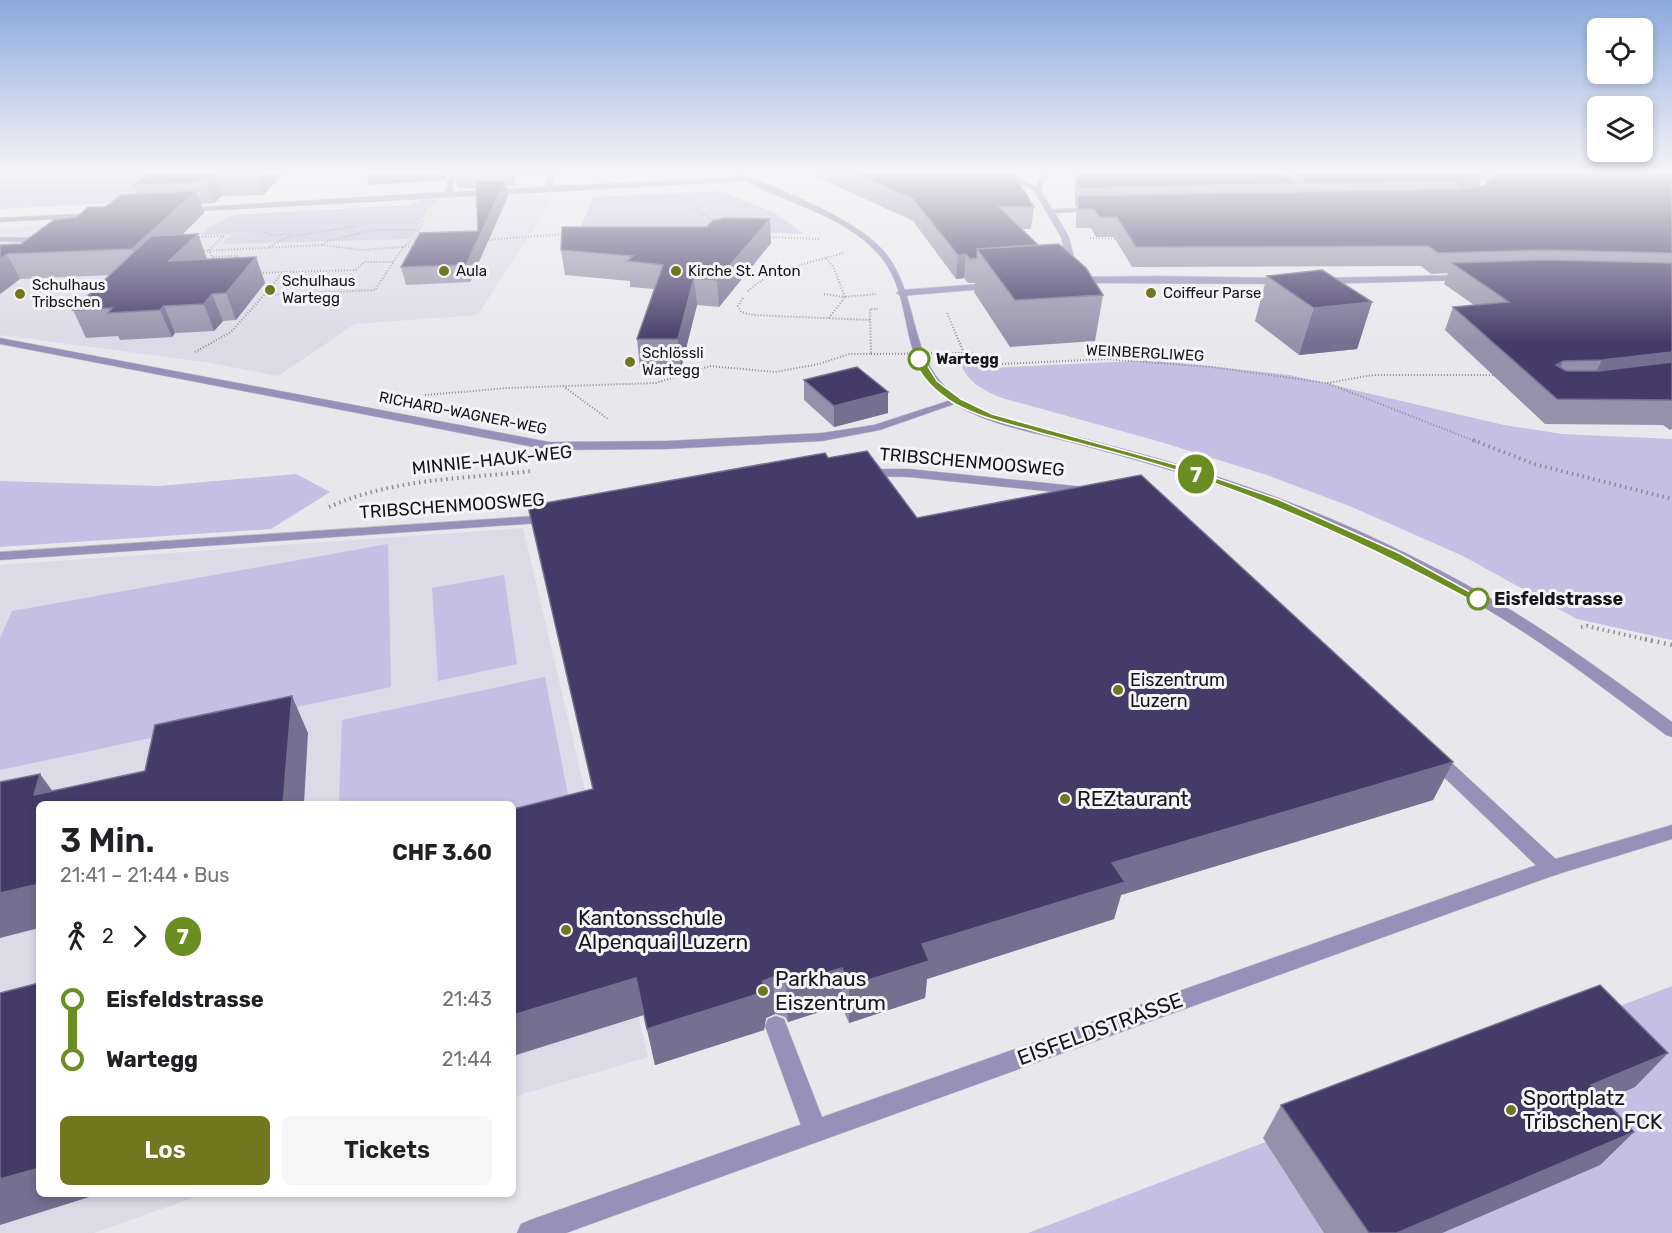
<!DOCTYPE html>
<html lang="de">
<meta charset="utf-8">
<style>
:root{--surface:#fff;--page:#f6f6f6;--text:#202124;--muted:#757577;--accent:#72761e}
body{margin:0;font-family:Rubik,sans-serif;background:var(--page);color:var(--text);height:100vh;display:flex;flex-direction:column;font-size:22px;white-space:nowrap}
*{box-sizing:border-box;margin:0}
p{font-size:20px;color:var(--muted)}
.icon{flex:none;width:33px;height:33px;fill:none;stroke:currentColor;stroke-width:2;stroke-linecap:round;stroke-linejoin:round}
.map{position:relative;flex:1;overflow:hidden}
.sheet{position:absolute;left:36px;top:801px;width:480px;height:396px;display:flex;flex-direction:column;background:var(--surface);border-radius:9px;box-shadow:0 3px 9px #0003}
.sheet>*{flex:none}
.badge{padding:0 12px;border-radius:20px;font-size:21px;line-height:39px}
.controls{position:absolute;left:1587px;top:18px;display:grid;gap:12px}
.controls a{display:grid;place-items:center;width:66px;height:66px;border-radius:9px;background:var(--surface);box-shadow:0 3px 9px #0003;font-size:30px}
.map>.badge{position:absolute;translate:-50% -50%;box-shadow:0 0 0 3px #fff}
.legs{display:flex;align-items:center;gap:9px;height:66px;padding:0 24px;font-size:20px}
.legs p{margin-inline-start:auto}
.summary{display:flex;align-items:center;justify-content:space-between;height:102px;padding:0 24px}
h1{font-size:33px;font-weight:600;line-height:45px}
.action{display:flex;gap:12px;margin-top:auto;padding:12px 24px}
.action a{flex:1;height:69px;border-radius:9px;background:var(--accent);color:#fff;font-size:24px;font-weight:600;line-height:69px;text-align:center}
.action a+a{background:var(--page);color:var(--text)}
ul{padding:0 24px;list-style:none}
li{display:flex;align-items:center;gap:21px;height:60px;font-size:22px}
li i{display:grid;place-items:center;width:9px;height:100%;margin:0 8px;background:currentColor}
li i::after{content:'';width:15px;height:15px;margin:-8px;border:4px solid;border-radius:50%;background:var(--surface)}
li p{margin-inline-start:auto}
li:first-child i{background:linear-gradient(#0000 50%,currentColor 0)}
li:last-child i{background:linear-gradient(currentColor 50%,#0000 0)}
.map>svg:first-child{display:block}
</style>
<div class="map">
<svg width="1672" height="1233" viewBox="0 0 1672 1233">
<rect width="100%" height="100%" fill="#e8e7ec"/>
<path fill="#dcdae7" d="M 556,194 L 478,315 L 355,324 L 278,376 L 205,362 L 0,335 L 0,228 L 411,205 L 422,200 L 440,199 Z
M 523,528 L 648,1057 L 513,1097 L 513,804 L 39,804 L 39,1194 L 204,1194 L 94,1233 L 0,1233 L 0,565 Z"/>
<path fill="#c4bfe3" d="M 0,170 L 158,170 L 123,202 L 0,209 Z
M 720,191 L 773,212 L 804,234 L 656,228 L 580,229 L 593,197 Z
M 440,199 L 428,209 L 411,239 L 222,244 L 232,234 L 201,235 L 207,228 L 232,215 L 411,205 L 422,200 Z
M 1153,360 L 1290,375 L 1504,425 L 1562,434 L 1672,439 L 1672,640 L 1577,619 L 1463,556 L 1352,507 L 1267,475 L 1161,442 L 1002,398 C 985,391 966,382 961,363 L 991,368 Z
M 296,474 L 330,492 L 271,529 L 0,547 L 0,481 L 159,486 Z
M 388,544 L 391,687 L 0,770 L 0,638 L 12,611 Z
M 504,575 L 517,664 L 438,681 L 432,588 Z
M 545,677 L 569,800 L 513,813 L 513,804 L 339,804 L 342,720 Z
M 1672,986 L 1672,1233 L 1028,1233 Z"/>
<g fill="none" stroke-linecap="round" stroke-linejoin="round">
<g stroke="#c2c2c6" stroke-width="1">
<path id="service" d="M 0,237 L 45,238 L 49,240 L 40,243 L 0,241 Z
M 0,338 L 549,442 L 666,441 L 822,433 L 874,425 L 957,398 L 963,401 L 880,430 L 822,441 L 666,449 L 549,450 L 0,344 Z
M 864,469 L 909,469 L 1085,487 L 1091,491 L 1085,495 L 909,477 L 860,476 L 858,473 Z
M 550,515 L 557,519 L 555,522 L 0,560 L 0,552 Z
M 1434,751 L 1440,752 L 1559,862 L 1562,868 L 1559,874 L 1552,876 L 1545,874 L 1428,762 L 1425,757 L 1428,752 Z
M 776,1016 L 784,1019 L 827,1130 L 824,1139 L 815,1142 L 806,1139 L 765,1026 L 768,1019 Z"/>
</g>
<g stroke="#c2c2c6" stroke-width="1">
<path id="minor" d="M 450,170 L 457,170 L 452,192 L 545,187 L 550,170 L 557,170 L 552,186 L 747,177 L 751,179 L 747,181 L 184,212 L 180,210 L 184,208 L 445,192 Z
M 994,170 L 1003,170 L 1037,187 L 1041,170 L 1048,170 L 1041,191 L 1052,209 L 1100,207 L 1100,211 L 1097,211 L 1055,213 L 1069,237 L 1078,273 L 1072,273 L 1067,264 L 1061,237 L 1034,191 Z
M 101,213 L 101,217 L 98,217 L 0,222 L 0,218 Z
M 1465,275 L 1469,278 L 1468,280 L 1321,284 L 1316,281 L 1321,278 Z
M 1158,276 L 1285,278 L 1290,281 L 1285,284 L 1075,283 L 1071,280 L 1075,277 Z
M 994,283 L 997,284 L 997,288 L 901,296 L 896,293 L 901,290 Z
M 1672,825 L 1672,839 L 1555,875 L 566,1233 L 517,1233 L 521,1224 L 530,1220 L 1545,862 Z"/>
</g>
<g stroke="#c2c2c6" stroke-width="1">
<path id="tertiary" d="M 726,170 L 735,170 C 778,190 859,218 887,255 C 923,303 906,368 965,401 C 999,420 1041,427 1078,437 C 1131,451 1185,465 1236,483 C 1332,515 1427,560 1514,612 C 1569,646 1620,684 1672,722 L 1672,737 L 1666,735 C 1612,695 1560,654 1503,619 C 1418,566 1324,522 1229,489 C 1177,471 1123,456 1070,442 C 1032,432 989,425 956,405 C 892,367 919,303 880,256 C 842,211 772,201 726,170 Z"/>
</g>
<path stroke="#8d8c90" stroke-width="2" stroke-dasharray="1 2" stroke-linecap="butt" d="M 327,177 L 333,170
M 703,205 L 696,211 L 718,222
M 262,232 L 274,235 L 292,234
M 196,237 L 224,236 L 209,250 L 212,257 L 237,256 L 233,261
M 767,237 L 819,239
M 1090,238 L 1118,239
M 486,240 L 565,234
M 322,245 L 328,241 L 373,230 L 419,230
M 418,246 L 403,247 L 414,239 L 424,220
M 269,247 L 287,237 L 357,226
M 201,251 L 322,245 L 361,250 L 403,247
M 826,259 L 833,266 L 845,297
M 257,273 L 356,270 L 364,262 L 393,262
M 282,273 L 264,295 L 375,290 L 403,247
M 748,291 C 772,268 812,263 843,253
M 824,294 L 845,297
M 743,298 L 738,306 L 741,312 L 753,315 L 870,320
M 318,302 L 326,293
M 947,313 L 964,353 L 971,353 L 982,360 L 1001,364 L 1107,359 L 1212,367 L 1327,383 L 1373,375 L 1496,375
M 829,318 L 845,297 L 876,294
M 195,352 L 231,332 L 264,295
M 1327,383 L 1477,442
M 563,386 L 608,419
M 425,395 L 508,388 L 656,383 L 710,366 L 775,372 L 819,364 L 849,354 L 871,354 L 870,309 L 878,309"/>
<path stroke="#8d8c90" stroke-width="4" stroke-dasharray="1.5 4" stroke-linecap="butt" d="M 1473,440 L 1534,464 L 1672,499
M 329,507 C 394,478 463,479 533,471
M 1581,627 L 1587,626 L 1652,641"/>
<path stroke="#8d8c90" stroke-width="4.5" stroke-dasharray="1.5 5" stroke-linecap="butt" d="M 1645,639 L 1672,645"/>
<use href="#service" fill="#9791ba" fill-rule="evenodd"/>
<use href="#minor" fill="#9791ba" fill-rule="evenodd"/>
<use href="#tertiary" fill="#9791ba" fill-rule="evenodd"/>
<path stroke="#8d8c90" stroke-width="2" stroke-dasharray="1 2" stroke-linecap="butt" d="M 871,354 L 964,353"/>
</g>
<path fill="#9691aa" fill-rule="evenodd" d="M 153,170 L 287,170 L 263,195 L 222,196 L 214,203 L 201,204 L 204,213 L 182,235 L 207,259 L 256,257 L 265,283 L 236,320 L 223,321 L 214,331 L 175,333 L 172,337 L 120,340 L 118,336 L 86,338 L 73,310 L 110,275 L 20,279 L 0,294 L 0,245 L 21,244 L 77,217 L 137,194 L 133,185 Z
M 455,170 L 549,170 L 546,175 L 517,176 L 513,186 L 506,186 L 508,196 L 470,282 L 406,285 L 401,267 L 478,231 L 476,188 L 458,188 L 454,173 Z
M 557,170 L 623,170 L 608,172 L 558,174 Z
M 802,170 L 1011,170 L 1034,207 L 1031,229 L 1022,229 L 1038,245 L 1103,295 L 1095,341 L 1010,347 L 974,292 L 975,283 L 968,283 L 964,278 L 956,279 L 913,221 Z
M 1075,170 L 1672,170 L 1672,429 L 1670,430 L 1663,425 L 1545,424 L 1445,330 L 1453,307 L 1474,305 L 1444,284 L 1448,273 L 1431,274 L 1421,266 L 1132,267 L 1114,237 L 1096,237 L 1091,228 L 1076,228 L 1076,215 L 1077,206 L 1075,206 ZM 1482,179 L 1485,181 L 1486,185 L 1479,187 Z
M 707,227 L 771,243 L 719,307 L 697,305 L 681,368 L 640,368 L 637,339 L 654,289 L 630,287 L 630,281 L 565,275 L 561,250 Z
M 1267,276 L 1372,302 L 1357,349 L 1299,355 L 1255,321 Z
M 804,380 L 888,413 L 834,427 L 804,400 Z
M 828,458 L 917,518 L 1453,762 L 1433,800 L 1121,895 L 1114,919 L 927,979 L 925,998 L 849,1023 L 841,1005 L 788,1022 L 785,1017 L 775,1014 L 766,1018 L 764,1030 L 655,1065 L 593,789 Z
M 1635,1087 L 1604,1100 L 1634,1132 L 1600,1165 L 1442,1233 L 1324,1233 L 1263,1138 L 1281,1105 Z"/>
<path fill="#756f90" d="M 258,170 L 287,170 L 263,195 L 256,173 Z
M 365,170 L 449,170 L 445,180 L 369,185 Z
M 510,170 L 516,170 L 517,176 L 513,186 Z
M 608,170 L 623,170 L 608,172 Z
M 214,174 L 222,196 L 214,203 L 206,181 Z
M 1483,174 L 1477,192 L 1454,200 L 1460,181 Z
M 505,181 L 508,196 L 470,282 L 466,265 Z
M 196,191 L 204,213 L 143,273 L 132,249 Z
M 770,219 L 771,243 L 719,307 L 717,280 Z
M 198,234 L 207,259 L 169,261 Z
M 7,254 L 20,279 L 0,294 L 0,259 Z
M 966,254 L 964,278 L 956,279 L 958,255 Z
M 256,257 L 265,283 L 236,320 L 226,293 Z
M 694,278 L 697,305 L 681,368 L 678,339 Z
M 212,294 L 223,321 L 214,331 L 204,304 Z
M 1372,302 L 1357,349 L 1299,355 L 1314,308 Z
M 164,306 L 175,333 L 172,337 L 160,310 Z
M 1672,352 L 1672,374 L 1590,384 L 1602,360 Z
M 1563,361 L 1552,385 L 1545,389 L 1556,365 Z
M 888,392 L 888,413 L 834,427 L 834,406 Z
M 292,696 L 308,733 L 304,804 L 283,804 Z
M 1453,762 L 1433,800 L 1121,895 L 1114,919 L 927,979 L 925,998 L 849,1023 L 849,986 L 922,944 L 1112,863 Z
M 40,774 L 62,804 L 34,795 Z
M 39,884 L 39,928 L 0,938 L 0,893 Z
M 842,968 L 841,1005 L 788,1022 L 786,985 Z
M 773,977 L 775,1014 L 766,1018 L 764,1030 L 655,1065 L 647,1029 Z
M 636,978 L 644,1015 L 513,1056 L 513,1015 Z
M 1668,1053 L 1635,1087 L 1560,1119 L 1591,1085 Z
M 1634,1132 L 1600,1165 L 1442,1233 L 1397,1233 Z
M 39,1168 L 39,1194 L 99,1194 L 0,1225 L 0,1179 Z"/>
<path fill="#443b68" stroke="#756f90" stroke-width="1.5" d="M 153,170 L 258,170 L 256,173 L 214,174 L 206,181 L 133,185 Z
M 456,170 L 510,170 L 510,171 L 454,173 Z
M 848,170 L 1011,170 L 1034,207 L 999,207 L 1038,245 L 977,249 L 977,258 L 970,259 L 966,254 L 958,255 L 914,200 L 916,200 Z
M 1078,170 L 1279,170 L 1293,183 L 1078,188 Z
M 1293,170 L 1483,170 L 1483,174 L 1479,178 L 1460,181 L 1307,183 Z
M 1494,170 L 1672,170 L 1672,253 L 1546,250 L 1438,253 L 1428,246 L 1136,247 L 1117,217 L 1099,217 L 1094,209 L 1078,209 L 1078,196 L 1461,189 L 1485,186 L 1496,175 Z
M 505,181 L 466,265 L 401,267 L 420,233 L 478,231 L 476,182 Z
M 196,191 L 132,249 L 7,254 L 0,259 L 0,245 L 21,244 L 54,220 L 77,217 L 88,207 L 105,207 L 121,195 Z
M 725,218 L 770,219 L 717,280 L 694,278 L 678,339 L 637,339 L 663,265 L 627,261 L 633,256 L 561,250 L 562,227 L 707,227 L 712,221 Z
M 198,234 L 169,261 L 256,257 L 226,293 L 212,294 L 204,304 L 164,306 L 160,310 L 108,313 L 112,308 L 73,310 L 151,236 Z
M 1059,244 L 1086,268 L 1103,295 L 1015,300 L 977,249 Z
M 1546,260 L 1672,263 L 1672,352 L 1602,360 L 1563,361 L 1556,365 L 1566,371 L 1598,371 L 1672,362 L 1672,400 L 1557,399 L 1453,307 L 1509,302 L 1452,263 Z
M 1322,270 L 1372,302 L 1314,308 L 1267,276 Z
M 857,367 L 888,392 L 834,406 L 804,380 Z
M 867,451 L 917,518 L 1141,475 L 1453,762 L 1112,863 L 1125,882 L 922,944 L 929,961 L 849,986 L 842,968 L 786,985 L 783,980 L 773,977 L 763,981 L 761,993 L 647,1029 L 636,978 L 513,1015 L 513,809 L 593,789 L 528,506 L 825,453 L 828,458 Z
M 292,696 L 283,804 L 39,804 L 39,884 L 0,893 L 0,782 L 40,774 L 34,795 L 145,771 L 155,725 Z
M 39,983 L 39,1168 L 0,1179 L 0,993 Z
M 1600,985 L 1668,1053 L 1591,1085 L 1634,1132 L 1397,1233 L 1369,1233 L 1281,1105 Z"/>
<linearGradient id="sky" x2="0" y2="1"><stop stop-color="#8caade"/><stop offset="0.5" stop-color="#f5f4f6"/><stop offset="1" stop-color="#f5f4f6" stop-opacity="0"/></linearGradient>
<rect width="1672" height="343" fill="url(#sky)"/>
<path fill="#6b8e23" stroke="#fff" stroke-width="1.5" d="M 916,357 L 922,357 L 937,381 L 961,399 L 992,414 L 1184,467 L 1280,500 L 1399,553 L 1483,599 L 1478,603 L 1474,602 C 1378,550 1281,504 1178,471 C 1131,456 1084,445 1037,432 C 1009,424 981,418 955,404 C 940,395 915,375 916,357 Z"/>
<g fill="#72761e" stroke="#f5f4fa" stroke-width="2">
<circle cx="444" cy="271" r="6"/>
<circle cx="676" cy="271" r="6"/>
<circle cx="270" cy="290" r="6"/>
<circle cx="1151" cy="293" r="6"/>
<circle cx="20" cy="294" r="6"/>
<circle cx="630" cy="362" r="6"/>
<circle cx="1118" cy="690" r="6"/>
<circle cx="1065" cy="799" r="6"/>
<circle cx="566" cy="930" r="6"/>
<circle cx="763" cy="991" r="6"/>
<circle cx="1511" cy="1110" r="6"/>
</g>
<g fill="#fff" stroke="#6b8e23" stroke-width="3">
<circle cx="919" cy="359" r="10"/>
<circle cx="1478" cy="599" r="10"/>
</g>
<g text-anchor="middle" stroke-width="6" stroke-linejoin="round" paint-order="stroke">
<g font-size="15" fill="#171719" stroke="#f5f4fa" text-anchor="start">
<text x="456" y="276">Aula</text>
<text x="688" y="276">Kirche St. Anton</text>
<text x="282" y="286">Schulhaus<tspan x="282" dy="17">Wartegg</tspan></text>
<text x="32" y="290">Schulhaus<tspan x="32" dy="17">Tribschen</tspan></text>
<text x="1163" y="298">Coiffeur Parse</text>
<text x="642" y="358">Schlössli<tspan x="642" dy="17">Wartegg</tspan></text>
</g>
<g font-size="15" fill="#171719" stroke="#f5f4fa">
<text transform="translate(1145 353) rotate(3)" y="5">WEINBERGLIWEG</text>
<text transform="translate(463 413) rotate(11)" y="5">RICHARD-WAGNER-WEG</text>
</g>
<g font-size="15" font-weight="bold" fill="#171719" stroke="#f5f4fa" text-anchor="start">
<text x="936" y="364">Wartegg</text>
</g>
<g font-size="18" fill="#171719" stroke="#f5f4fa">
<text transform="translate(492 460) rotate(-6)" y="6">MINNIE-HAUK-WEG</text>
<text transform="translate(972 462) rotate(5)" y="6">TRIBSCHENMOOSWEG</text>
<text transform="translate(452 506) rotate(-4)" y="6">TRIBSCHENMOOSWEG</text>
</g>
<g font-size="18" font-weight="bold" fill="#171719" stroke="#f5f4fa" text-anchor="start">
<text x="1494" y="605">Eisfeldstrasse</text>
</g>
<g font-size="18" fill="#171719" stroke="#f5f4fa" text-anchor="start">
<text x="1130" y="686">Eiszentrum<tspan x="1130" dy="21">Luzern</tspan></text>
</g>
<g font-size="21" fill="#171719" stroke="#f5f4fa" text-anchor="start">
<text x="1077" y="806">REZtaurant</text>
<text x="578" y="925">Kantonsschule<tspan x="578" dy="24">Alpenquai Luzern</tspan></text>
<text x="775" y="986">Parkhaus<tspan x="775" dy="24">Eiszentrum</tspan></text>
<text x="1523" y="1105">Sportplatz<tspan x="1523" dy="24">Tribschen FCK</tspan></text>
</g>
<g font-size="21" fill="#171719" stroke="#f5f4fa">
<text transform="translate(1100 1029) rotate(-20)" y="7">EISFELDSTRASSE</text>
</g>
</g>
</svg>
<div class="controls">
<a><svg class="icon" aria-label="locate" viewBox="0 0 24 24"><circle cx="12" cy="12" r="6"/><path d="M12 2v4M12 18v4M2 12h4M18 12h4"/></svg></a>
<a><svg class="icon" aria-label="layers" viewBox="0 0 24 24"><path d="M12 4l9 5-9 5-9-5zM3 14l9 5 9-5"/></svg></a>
</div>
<b class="badge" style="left:1196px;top:474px;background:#6b8e23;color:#fff">7</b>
<section class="sheet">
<div class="summary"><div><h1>3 Min.</h1><p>21:41 – 21:44 · Bus</p></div><b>CHF 3.60</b></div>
<div class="legs"><svg class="icon" aria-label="walk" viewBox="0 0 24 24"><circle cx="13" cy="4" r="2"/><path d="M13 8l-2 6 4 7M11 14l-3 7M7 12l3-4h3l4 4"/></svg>2<svg class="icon" aria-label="forward" viewBox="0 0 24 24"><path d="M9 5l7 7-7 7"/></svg><b class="badge" style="background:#6b8e23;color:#fff">7</b></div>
<ul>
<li><i style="color:#6b8e23"></i><b>Eisfeldstrasse</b><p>21:43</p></li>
<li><i style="color:#6b8e23"></i><b>Wartegg</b><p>21:44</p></li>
</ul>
<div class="action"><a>Los</a><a>Tickets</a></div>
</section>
</div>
